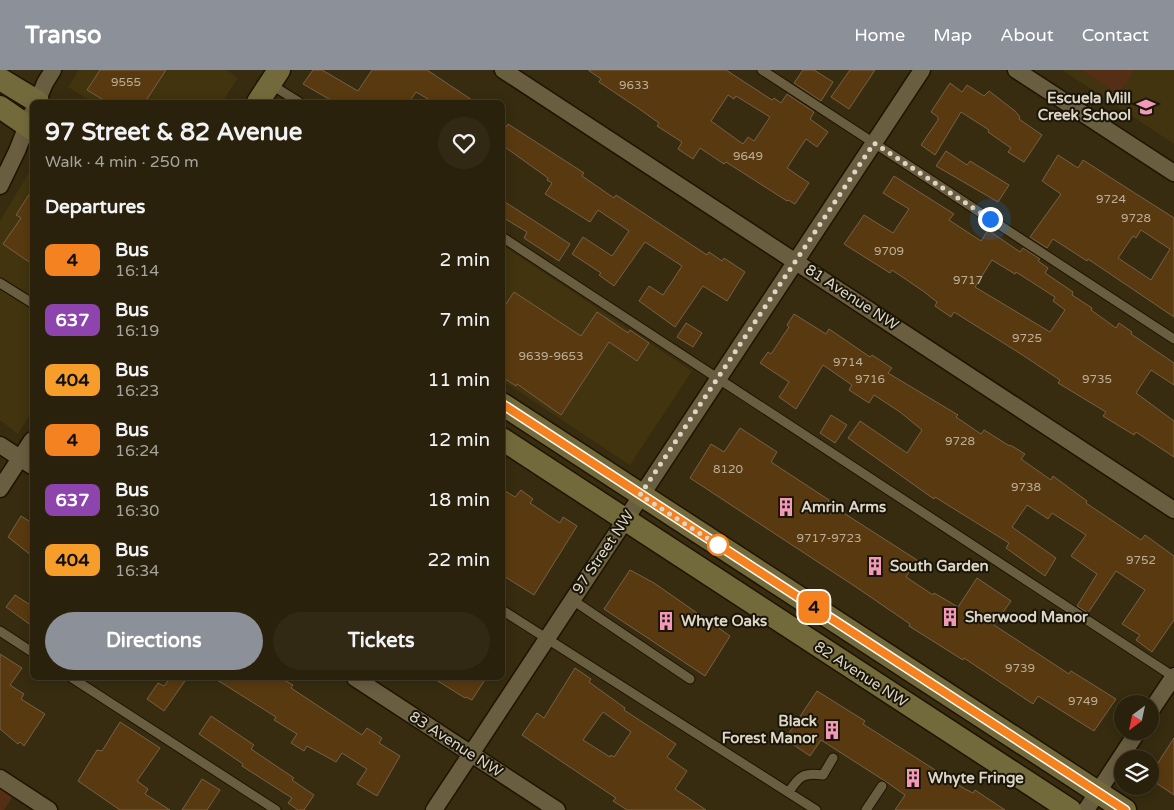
<!DOCTYPE html>
<meta charset="utf-8">
<style>
:root{--surface:#29210b;--page:#312914;--text:#f1f3f6;--muted:#a5a39d;--line:#453e2c;--accent:#8c9099}
body{margin:0;font-family:"Varela Round",sans-serif;background:var(--page);color:var(--text);height:100vh;display:flex;flex-direction:column;font-size:19px;white-space:nowrap}
*{box-sizing:border-box;margin:0}
p{font-size:16px;color:var(--muted)}
.icon{flex:none;width:28px;height:28px;fill:none;stroke:currentColor;stroke-width:2;stroke-linecap:round;stroke-linejoin:round}
.map{position:relative;flex:1;overflow:hidden}
.drawer{position:absolute;left:30px;top:30px;width:475px;height:580px;display:flex;flex-direction:column;background:var(--surface);border-radius:8px;box-shadow:0 2px 12px #0003,0 0 0 1px var(--line)}
.drawer>*{flex:none}
.badge{padding:0 10px;border-radius:8px;font-size:18px;line-height:32px}
.needle{width:32px;rotate:213deg}
.controls{position:absolute;left:1114px;top:625px;display:grid;gap:10px}
.controls a{display:grid;place-items:center;width:45px;height:45px;border-radius:50%;background:var(--surface);box-shadow:0 2px 12px #0003,0 0 0 1px var(--line);font-size:25px}
.you{position:absolute;width:25px;height:25px;margin:-12px;border:4px solid #fff;border-radius:50%;background:#1a73e8;box-shadow:0 0 0 8px #1a73e833}
.map>.badge{position:absolute;translate:-50% -50%;box-shadow:0 0 0 2px #fff}
h2{padding:0 15px;font-size:19px;line-height:45px}
.round{display:grid;place-items:center;flex:none;width:52px;height:52px;border-radius:26px;background:var(--page)}
.headline{display:flex;align-items:center;justify-content:space-between;height:85px;padding:0 15px}
h1{font-size:24px;font-weight:700;line-height:38px}
.cta{display:flex;gap:10px;margin-top:auto;padding:10px 15px}
.cta a{flex:1;height:58px;border-radius:30px;background:var(--accent);color:#fff;font-size:20px;font-weight:700;line-height:58px;text-align:center}
.cta a+a{background:var(--page);color:var(--text)}
ul{padding:0;list-style:none}
li{display:flex;align-items:center;gap:15px;height:60px;padding:0 15px}
li div{flex:1}
li b{display:block;font-size:19px}
li em{font-style:normal}
li .badge{min-width:55px;font-weight:700;text-align:center}
header{display:flex;align-items:center;gap:30px;box-sizing:border-box;height:70px;padding:0 25px;background:var(--accent);color:#fff}
header strong{font-size:24px}
nav{display:flex;gap:28px;margin-inline-start:auto;font-size:18px}
.map>svg:first-child{display:block}
</style>
<header>
<strong>Transo</strong>
<nav><a>Home</a><a>Map</a><a>About</a><a>Contact</a></nav>
</header>
<div class="map">
<svg width="1174" height="740" viewBox="0 0 1174 740">
<rect width="100%" height="100%" fill="#372c0f"/>
<path fill="#41340e" d="M 79,0 L 227,0 L 238,8 L 222,32 L 92,32 L 68,17 Z
M 1062,0 L 1174,0 L 1174,74 Z
M 32,103 L 32,341 L 18,364 L 0,350 L 0,151 L 28,104 Z
M 502,175 L 692,301 L 630,395 L 503,311 Z"/>
<path fill="#542e15" d="M 1081,0 L 1135,0 L 1119,24 Z
M 0,706 L 19,717 L 4,740 L 0,740 Z"/>
<path fill="#593a10" stroke="#766148" fill-rule="evenodd" d="M 100,0 L 166,0 L 145,32 L 107,32 L 87,20 Z
M 313,0 L 322,0 L 358,21 L 372,0 L 427,0 L 475,32 L 433,32 L 416,22 L 409,32 L 334,32 L 303,14 Z
M 588,0 L 726,0 L 772,30 L 774,28 L 781,33 L 787,24 L 814,42 L 810,49 L 828,62 L 817,77 L 806,69 L 787,98 L 809,113 L 795,134 L 788,130 L 787,131 L 726,92 L 724,94 L 700,78 L 693,89 L 678,79 L 682,72 L 657,56 L 659,53 L 638,38 L 599,12 L 601,9 ZM 728,25 L 734,29 L 736,26 L 770,47 L 754,71 L 748,67 L 743,74 L 711,51 Z
M 803,0 L 814,0 L 833,12 L 821,31 L 794,13 Z
M 850,0 L 875,0 L 849,39 L 831,27 Z
M 950,13 L 962,22 L 967,15 L 984,26 L 989,21 L 1015,41 L 1020,47 L 1019,49 L 1042,65 L 1024,92 L 1008,82 L 1011,78 L 988,62 L 989,60 L 961,42 L 935,85 L 921,75 L 938,50 L 938,47 L 931,42 Z
M 508,54 L 584,103 L 582,106 L 614,128 L 616,125 L 707,185 L 709,182 L 722,191 L 724,188 L 745,202 L 727,231 L 703,216 L 675,257 L 639,231 L 649,216 L 663,225 L 682,196 L 645,172 L 614,216 L 599,205 L 601,203 L 572,184 L 583,167 L 612,186 L 629,161 L 598,140 L 590,152 L 545,124 L 552,113 L 547,110 L 548,108 L 502,75 L 502,63 Z
M 946,81 L 967,95 L 970,91 L 1009,115 L 998,132 L 936,96 Z
M 1058,85 L 1078,98 L 1083,90 L 1174,148 L 1174,247 L 1088,189 L 1087,191 L 1053,169 L 1047,178 L 1030,167 L 1061,124 L 1042,111 ZM 1141,160 L 1170,179 L 1151,210 L 1118,188 L 1133,166 L 1136,168 Z
M 894,106 L 954,144 L 949,150 L 981,171 L 988,160 L 1020,182 L 1023,178 L 1040,189 L 1038,191 L 1048,198 L 1045,203 L 1073,222 L 1072,225 L 1092,238 L 1091,240 L 1116,258 L 1119,253 L 1132,262 L 1131,264 L 1174,293 L 1174,315 L 1151,300 L 1136,323 L 1174,351 L 1174,387 L 1136,362 L 1134,365 L 1116,354 L 1103,346 L 1106,342 L 1058,313 L 1060,310 L 1021,284 L 954,242 L 951,247 L 935,236 L 937,232 L 923,221 L 892,200 L 890,203 L 844,174 L 864,145 L 893,163 L 909,139 L 883,123 ZM 992,190 L 1015,204 L 1016,202 L 1055,227 L 1053,231 L 1065,240 L 1050,262 L 975,217 Z
M 32,120 L 32,194 L 3,174 L 21,148 L 16,145 Z
M 502,130 L 570,174 L 559,191 L 524,168 L 527,162 L 502,147 Z
M 514,222 L 581,266 L 597,242 L 628,263 L 630,260 L 649,273 L 637,291 L 609,272 L 561,345 L 517,314 L 516,316 L 502,307 L 502,240 Z
M 794,244 L 826,264 L 829,259 L 870,287 L 872,285 L 892,298 L 888,303 L 958,345 L 956,347 L 981,364 L 984,360 L 1008,375 L 1012,376 L 1025,384 L 1021,389 L 1051,410 L 1053,406 L 1087,431 L 1086,433 L 1141,470 L 1145,465 L 1174,486 L 1174,550 L 1152,582 L 1136,570 L 1140,565 L 1122,554 L 1145,520 L 1116,501 L 1088,543 L 1077,536 L 1097,504 L 1071,486 L 1086,465 L 1052,443 L 1048,449 L 1027,435 L 1012,457 L 1056,488 L 1045,506 L 1006,478 L 1009,473 L 935,427 L 934,429 L 848,368 L 860,351 L 907,383 L 922,360 L 900,342 L 874,325 L 869,333 L 849,320 L 852,315 L 823,295 L 796,339 L 779,327 L 789,312 L 760,293 L 768,282 L 771,284 L 789,257 L 787,255 Z
M 686,253 L 702,263 L 693,277 L 677,267 Z
M 831,345 L 847,355 L 835,373 L 820,363 Z
M 740,358 L 777,382 L 771,392 L 829,430 L 828,433 L 917,490 L 906,507 L 933,525 L 934,523 L 958,537 L 977,508 L 1011,531 L 994,555 L 1069,604 L 1071,601 L 1116,629 L 1094,661 L 1038,626 L 1033,634 L 964,588 L 963,590 L 909,556 L 910,554 L 856,517 L 690,408 L 711,374 L 724,382 Z
M 502,419 L 515,427 L 521,420 L 533,429 L 530,433 L 560,453 L 563,447 L 577,456 L 534,525 L 502,505 Z
M 21,446 L 32,453 L 32,486 L 8,467 Z
M 630,500 L 654,513 L 730,566 L 705,606 L 604,539 Z
M 15,525 L 32,536 L 32,556 L 6,537 Z
M 0,584 L 22,598 L 10,615 L 24,624 L 21,629 L 45,644 L 24,676 L 20,672 L 18,674 L 0,659 Z
M 575,598 L 591,609 L 589,612 L 625,638 L 624,640 L 676,674 L 667,687 L 687,701 L 675,719 L 706,740 L 627,740 L 613,731 L 616,728 L 522,665 L 537,643 L 544,648 ZM 603,642 L 631,662 L 614,687 L 611,685 L 610,687 L 583,670 Z
M 170,608 L 187,608 L 164,641 L 147,629 L 158,613 L 164,616 Z
M 214,608 L 280,608 L 293,615 L 291,618 L 362,665 L 367,658 L 382,668 L 379,673 L 400,686 L 377,726 L 357,714 L 367,699 L 342,683 L 336,692 L 307,676 L 304,681 L 291,673 L 297,664 L 274,650 L 276,647 Z
M 433,608 L 486,608 L 472,630 L 466,627 L 465,628 Z
M 817,621 L 865,651 L 863,654 L 965,719 L 973,723 L 975,720 L 1005,740 L 895,740 L 905,725 L 885,711 L 821,670 L 810,686 L 785,669 Z
M 211,646 L 254,675 L 251,679 L 294,708 L 292,710 L 314,725 L 304,740 L 298,740 L 288,733 L 292,728 L 242,696 L 243,694 L 199,664 Z
M 120,652 L 160,678 L 137,711 L 148,719 L 145,724 L 170,740 L 120,740 L 78,711 L 97,680 L 102,681 Z
M 1174,668 L 1174,725 L 1150,709 L 1150,705 Z
M 202,709 L 220,720 L 207,740 L 182,740 Z"/>
<g fill="none" stroke-linecap="round" stroke-linejoin="round">
<g stroke="#1e1400" stroke-width="11">
<path id="lane" d="M 762,0 L 1174,269
M 270,14 L 299,32
M 502,167 L 1174,607
M 0,213 L 32,233
M 571,529 L 690,609
M 502,540 L 816,740
M 0,561 L 32,582
M 72,608 L 276,740
M 789,722 C 799,706 804,702 823,705 L 833,688
M 866,740 L 882,716"/>
</g>
<g stroke="#1e1400" stroke-width="19">
<path id="street" d="M 503,0 L 1174,440
M 1016,0 L 1174,103
M 37,32 L 45,13 L 53,0
M 0,116 L 17,81 L 32,43
M 0,375 L 32,396
M 0,419 L 32,370
M 355,608 L 557,740
M 1150,642 L 1174,606
M 0,708 L 49,740
M 434,740 L 922,0
M 1086,740 L 1138,661"/>
</g>
<g stroke="#1e1400" stroke-width="25">
<path id="secondary" d="M 0,9 L 38,32
M 258,32 L 279,0
M 0,37 L 32,59
M 502,334 L 1125,740
M 502,369 L 1070,740"/>
</g>
<use href="#lane" stroke="#6a5e41" stroke-width="9"/>
<use href="#street" stroke="#6a5e41" stroke-width="16"/>
<use href="#secondary" stroke="#736a3c" stroke-width="22"/>
</g>
<g fill="none" stroke-linecap="round" stroke-linejoin="round">
<g stroke="#fff" stroke-width="11">
<path id="line" d="M 502,334 L 1125,740"/>
</g>
<use href="#line" stroke="#f58220" stroke-width="8"/>
<path stroke="#ddd6c6" stroke-width="5" stroke-dasharray="0 9" d="M 718,475 L 724,479 L 640,425 L 874,73 L 990,149"/>
</g>
<defs>
<g id="school-bare" transform="scale(1.5)"><path d="M0-5L7-2L0 1L-7-2ZM-4 1L0 2.5L4 1V4Q0 6-4 4Z" fill="#f09ab7" stroke="#1a1509" stroke-width="2.5" paint-order="stroke"/></g>
<g id="building-bare" transform="scale(1.5)"><path d="M-4-6H4V6H1V3H-1V6H-4ZM-2.5-4.3h1.7v1.8h-1.7ZM.8-4.3h1.7v1.8H.8ZM-2.5-1h1.7V.8h-1.7ZM.8-1h1.7V.8H.8Z" fill="#f09ab7" stroke="#1a1509" stroke-width="2.5" paint-order="stroke"/></g>
</defs>
<g fill-rule="evenodd">
<use href="#school-bare" x="1146" y="37"/>
<use href="#building-bare" x="786" y="437"/>
<use href="#building-bare" x="875" y="496"/>
<use href="#building-bare" x="950" y="547"/>
<use href="#building-bare" x="666" y="551"/>
<use href="#building-bare" x="832" y="660"/>
<use href="#building-bare" x="913" y="708"/>
</g>
<circle fill="#fff" stroke="#f58220" stroke-width="2.5" cx="718" cy="475" r="10"/>
<g text-anchor="middle" stroke-width="4" stroke-linejoin="round" paint-order="stroke">
<g font-size="12" fill="#bcaf98">
<text x="126" y="16">9555</text>
<text x="634" y="19">9633</text>
<text x="748" y="90">9649</text>
<text x="1111" y="133">9724</text>
<text x="1136" y="152">9728</text>
<text x="889" y="185">9709</text>
<text x="968" y="214">9717</text>
<text x="1027" y="272">9725</text>
<text x="551" y="290">9639-9653</text>
<text x="848" y="296">9714</text>
<text x="870" y="313">9716</text>
<text x="1097" y="313">9735</text>
<text x="960" y="375">9728</text>
<text x="728" y="403">8120</text>
<text x="1026" y="421">9738</text>
<text x="829" y="472">9717-9723</text>
<text x="1141" y="494">9752</text>
<text x="1020" y="602">9739</text>
<text x="1083" y="635">9749</text>
</g>
<g font-size="15" font-weight="bold" fill="#ddd6c6" stroke="#1a1509" text-anchor="start">
<text x="1131" y="33" text-anchor="end">Escuela Mill<tspan x="1131" dy="17">Creek School</tspan></text>
<text x="801" y="442">Amrin Arms</text>
<text x="890" y="501">South Garden</text>
<text x="965" y="552">Sherwood Manor</text>
<text x="681" y="556">Whyte Oaks</text>
<text x="817" y="656" text-anchor="end">Black<tspan x="817" dy="17">Forest Manor</tspan></text>
<text x="928" y="713">Whyte Fringe</text>
</g>
<g font-size="15" fill="#ddd6c6" stroke="#1a1509">
<text transform="translate(852 227) rotate(33)" y="5">81 Avenue NW</text>
<text transform="translate(603 482) rotate(-56)" y="5">97 Street NW</text>
<text transform="translate(861 604) rotate(33)" y="5">82 Avenue NW</text>
<text transform="translate(456 674) rotate(33)" y="5">83 Avenue NW</text>
</g>
</g>
</svg>
<div class="controls">
<a><svg class="needle" viewBox="-14 -14 28 28"><path d="M0-13l5 13h-10z" fill="#e53935"/><path d="M0 13l5-13h-10z" fill="#a5a39d"/></svg></a>
<a><svg class="icon" aria-label="layers" viewBox="0 0 24 24"><path d="M12 4l9 5-9 5-9-5zM3 14l9 5 9-5"/></svg></a>
</div>
<div class="you" style="left:990px;top:149px"></div>
<b class="badge" style="left:814px;top:537px;background:#f58220;color:#111">4</b>
<section class="drawer">
<div class="headline"><div><h1>97 Street &amp; 82 Avenue</h1><p>Walk · 4 min · 250 m</p></div><a class="round"><svg class="icon" aria-label="heart" viewBox="0 0 24 24"><path d="M12 20l-8-8c-3-5 5-10 8-4 3-6 11-1 8 4z"/></svg></a></div>
<h2>Departures</h2>
<ul>
<li><span class="badge" style="background:#f58220;color:#111">4</span><div><b>Bus</b><p>16:14</p></div><em>2 min</em></li>
<li><span class="badge" style="background:#8e44ad;color:#fff">637</span><div><b>Bus</b><p>16:19</p></div><em>7 min</em></li>
<li><span class="badge" style="background:#f79d29;color:#111">404</span><div><b>Bus</b><p>16:23</p></div><em>11 min</em></li>
<li><span class="badge" style="background:#f58220;color:#111">4</span><div><b>Bus</b><p>16:24</p></div><em>12 min</em></li>
<li><span class="badge" style="background:#8e44ad;color:#fff">637</span><div><b>Bus</b><p>16:30</p></div><em>18 min</em></li>
<li><span class="badge" style="background:#f79d29;color:#111">404</span><div><b>Bus</b><p>16:34</p></div><em>22 min</em></li>
</ul>
<div class="cta"><a>Directions</a><a>Tickets</a></div>
</section>
</div>
